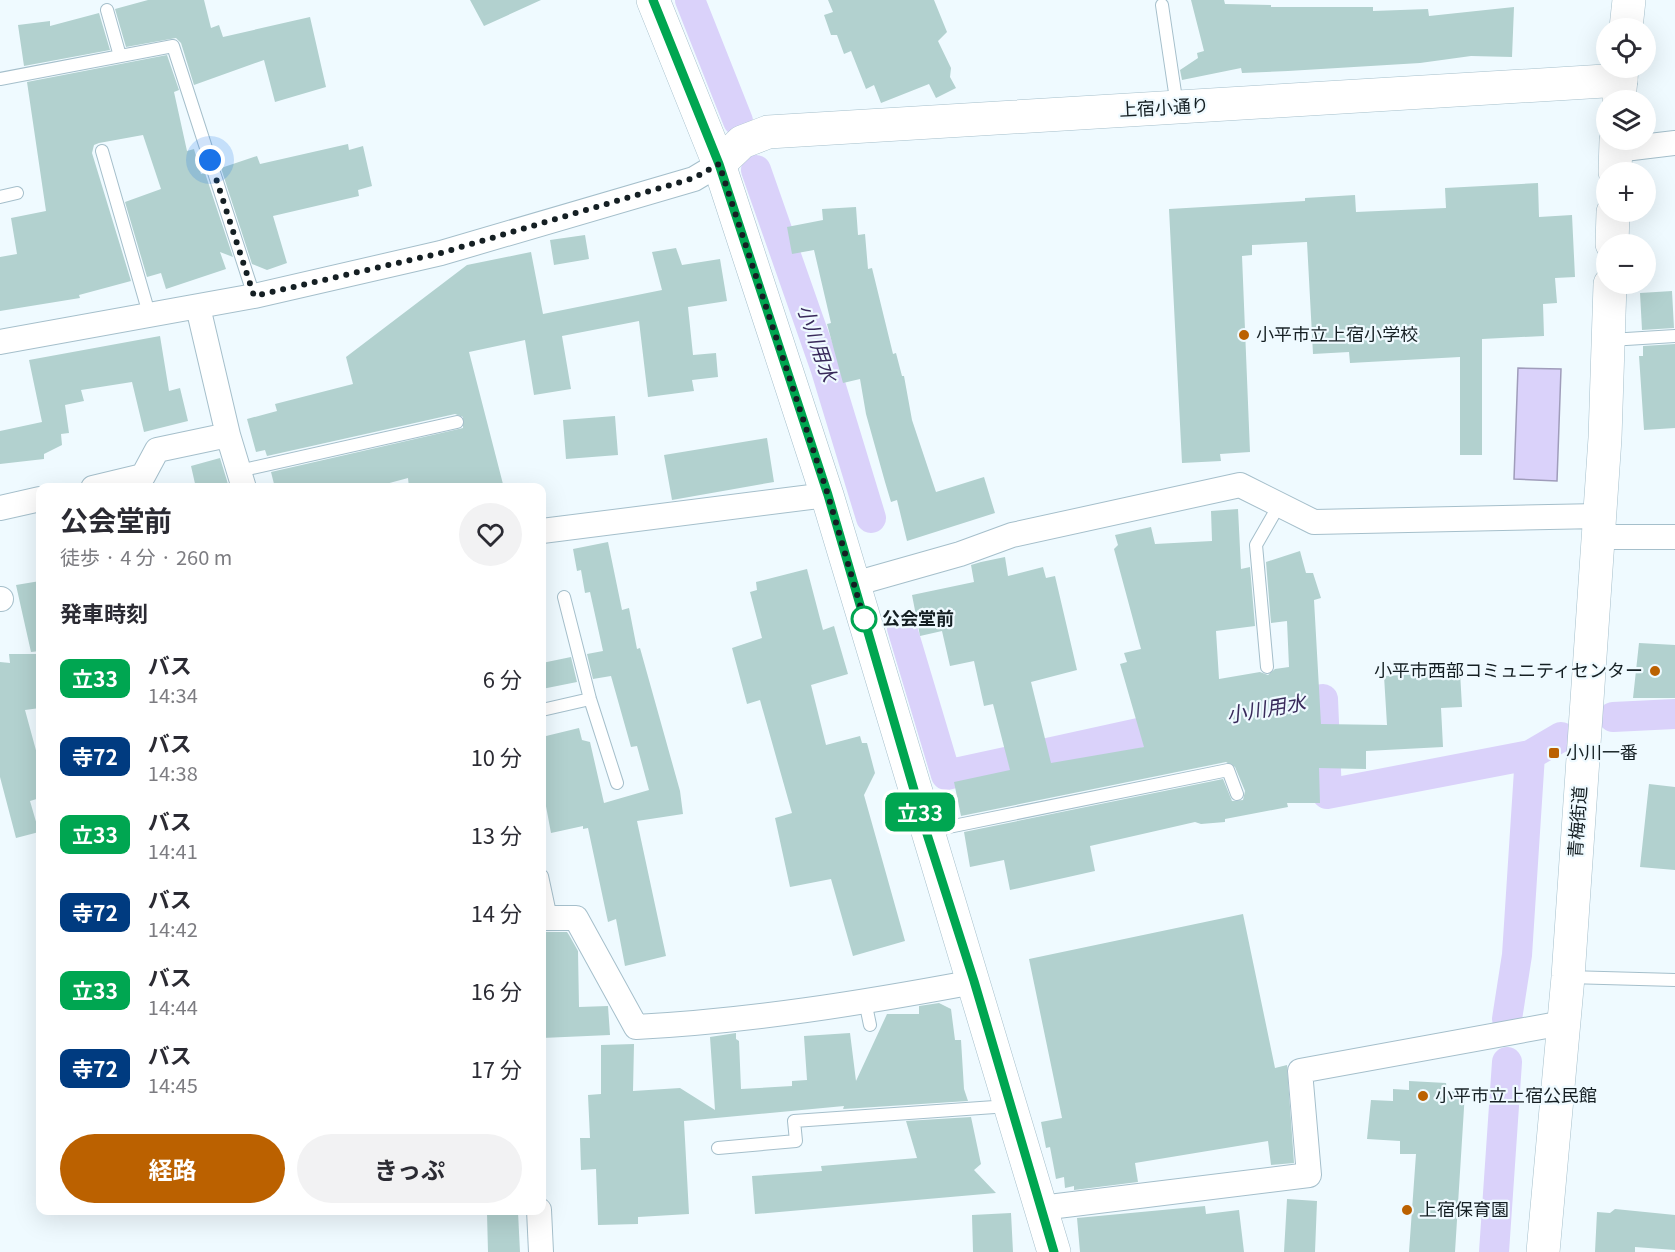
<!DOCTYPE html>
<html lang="ja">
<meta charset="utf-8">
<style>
:root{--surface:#fff;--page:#f2f2f3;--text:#2b2b33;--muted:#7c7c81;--accent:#bb6100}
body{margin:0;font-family:Georgia,"Noto Sans JP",serif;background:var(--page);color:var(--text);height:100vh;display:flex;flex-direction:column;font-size:22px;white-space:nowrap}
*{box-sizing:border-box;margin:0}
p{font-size:20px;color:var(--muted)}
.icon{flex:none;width:33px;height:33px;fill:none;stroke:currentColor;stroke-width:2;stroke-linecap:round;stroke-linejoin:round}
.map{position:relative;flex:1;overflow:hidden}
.side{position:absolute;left:36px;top:483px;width:510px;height:732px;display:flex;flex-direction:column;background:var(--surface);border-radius:12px;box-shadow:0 6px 24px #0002}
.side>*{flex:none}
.badge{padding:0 12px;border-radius:9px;font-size:21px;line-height:39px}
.tools{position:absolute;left:1596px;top:18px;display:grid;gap:12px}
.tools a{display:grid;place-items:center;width:60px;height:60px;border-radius:50%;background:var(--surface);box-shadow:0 6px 24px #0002;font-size:30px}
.you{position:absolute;width:30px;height:30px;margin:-15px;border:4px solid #fff;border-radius:50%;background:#1a73e8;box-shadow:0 0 0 9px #1a73e833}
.map>.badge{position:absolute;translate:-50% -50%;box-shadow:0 0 0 3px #fff}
h2{padding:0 24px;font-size:22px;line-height:54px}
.round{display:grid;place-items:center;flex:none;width:63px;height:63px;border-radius:32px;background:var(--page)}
.summary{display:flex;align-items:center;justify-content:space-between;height:102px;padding:0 24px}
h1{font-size:28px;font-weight:700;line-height:45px}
.button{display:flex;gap:12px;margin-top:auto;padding:12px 24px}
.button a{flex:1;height:69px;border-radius:36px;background:var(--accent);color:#fff;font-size:24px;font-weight:700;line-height:69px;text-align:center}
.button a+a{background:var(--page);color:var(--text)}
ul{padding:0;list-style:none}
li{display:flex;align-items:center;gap:18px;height:78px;padding:0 24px}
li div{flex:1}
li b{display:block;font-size:22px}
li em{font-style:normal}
li .badge{min-width:66px;font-weight:700;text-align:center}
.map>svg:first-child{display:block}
</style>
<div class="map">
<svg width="1675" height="1252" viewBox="0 0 1675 1252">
<rect width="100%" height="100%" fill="#effaff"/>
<path fill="#dad2fa" stroke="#9f9cba" stroke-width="1.5" d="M 1518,368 L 1561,369 L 1557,481 L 1514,479 Z"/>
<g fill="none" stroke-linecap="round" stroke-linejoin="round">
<path stroke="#dad2fa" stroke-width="30" d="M 690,0 L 738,121
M 756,170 L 825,367 L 871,518
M 902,628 L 946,775 L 1180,724
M 1280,707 L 1323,699 L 1327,794 L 1530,755 L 1517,955 L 1507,1019
M 1613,717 L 1675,714
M 1530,755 L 1561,737
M 1494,1252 L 1507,1062"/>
</g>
<path fill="#b2d1cf" d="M 148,0 L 204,0 L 211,28 L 219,25 L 223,37 L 310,17 L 326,87 L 275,102 L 264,60 L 194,85 L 181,43 L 176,38 L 126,47 L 115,9 Z
M 470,0 L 541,0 L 484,26 Z
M 828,0 L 934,0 L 947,32 L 938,41 L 951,68 L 950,77 L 956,88 L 936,98 L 929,84 L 881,103 L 874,85 L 866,89 L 851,51 L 844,54 L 837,35 L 831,35 L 824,15 L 833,12 Z
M 1191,0 L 1224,0 L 1225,4 L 1271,5 L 1271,7 L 1373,7 L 1373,11 L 1428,9 L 1429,16 L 1514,7 L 1512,57 L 1471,56 L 1420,63 L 1288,71 L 1242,73 L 1241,68 L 1182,80 L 1180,70 L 1198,58 L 1197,53 L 1204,51 Z
M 99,13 L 110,50 L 24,66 L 18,25 L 50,21 L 50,26 Z
M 167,55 L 179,90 L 174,92 L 187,151 L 194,149 L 201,174 L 205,173 L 233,257 L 220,252 L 226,269 L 166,289 L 161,273 L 147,277 L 125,202 L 161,189 L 143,135 L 99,143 L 94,145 L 92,153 L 131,281 L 79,295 L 80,298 L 0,311 L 0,257 L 17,254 L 11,218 L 46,211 L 27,82 Z
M 348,144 L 349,150 L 363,146 L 372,186 L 358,190 L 359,196 L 273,216 L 287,263 L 267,270 L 252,264 L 221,168 L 257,156 L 260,164 Z
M 1538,183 L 1539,217 L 1572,215 L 1575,277 L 1555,278 L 1557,303 L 1543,304 L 1544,336 L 1482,339 L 1482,455 L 1460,455 L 1460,357 L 1350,363 L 1349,352 L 1313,354 L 1307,242 L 1252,245 L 1252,255 L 1242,256 L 1250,452 L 1220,454 L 1221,461 L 1182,463 L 1169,209 L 1305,201 L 1305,198 L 1355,195 L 1356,212 L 1446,208 L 1445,188 Z
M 856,207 L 858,235 L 865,234 L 868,269 L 872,268 L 893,354 L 896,353 L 902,376 L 904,376 L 912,420 L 936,492 L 984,477 L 995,513 L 907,541 L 897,500 L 891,502 L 885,482 L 866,414 L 860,379 L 843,383 L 827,324 L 831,323 L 814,250 L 792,254 L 787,227 L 823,220 L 822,209 Z
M 585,235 L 589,259 L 554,265 L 550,240 Z
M 676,248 L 682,265 L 720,259 L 727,301 L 688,307 L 693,355 L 716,353 L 718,377 L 692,380 L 694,391 L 648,397 L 639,321 L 562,336 L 571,389 L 534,395 L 525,340 L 469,352 L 504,488 L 409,488 L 408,478 L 371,488 L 275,488 L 271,472 L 463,428 L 463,417 L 455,414 L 267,456 L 265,450 L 256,452 L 247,419 L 277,411 L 275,404 L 353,384 L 346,357 L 467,265 L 531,252 L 543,314 L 662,290 L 652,252 Z
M 1672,291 L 1674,328 L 1642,330 L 1640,293 Z
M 160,336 L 169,391 L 180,388 L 188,421 L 144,432 L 132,382 L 81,390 L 84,401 L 65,405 L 69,433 L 61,434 L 62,445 L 44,454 L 44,459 L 0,464 L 0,431 L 42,422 L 29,360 Z
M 1675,344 L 1675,428 L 1644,430 L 1639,356 L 1643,356 L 1643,346 Z
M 615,416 L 618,455 L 566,459 L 563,420 Z
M 767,438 L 774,482 L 672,500 L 664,455 Z
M 220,458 L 228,484 L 196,488 L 191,466 Z
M 1238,509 L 1241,569 L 1250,567 L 1255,626 L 1216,631 L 1219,679 L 1260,672 L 1268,675 L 1275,669 L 1289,667 L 1287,621 L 1271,623 L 1266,562 L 1300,551 L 1306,573 L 1313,573 L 1321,598 L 1314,600 L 1321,724 L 1387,725 L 1384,676 L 1460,672 L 1462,707 L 1441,708 L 1443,747 L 1366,751 L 1366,769 L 1319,768 L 1320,803 L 1287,803 L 1288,807 L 1225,819 L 1225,822 L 1201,824 L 1195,822 L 1090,846 L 1095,871 L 1010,890 L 1004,860 L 970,867 L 964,832 L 1223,779 L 1232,801 L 1243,800 L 1245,791 L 1235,767 L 1226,762 L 961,816 L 954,782 L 1010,770 L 993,704 L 984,706 L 974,661 L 950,666 L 942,631 L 920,636 L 912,595 L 974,582 L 971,565 L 981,562 L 1005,557 L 1008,576 L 1043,567 L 1046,578 L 1055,576 L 1077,670 L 1031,682 L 1051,763 L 1144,747 L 1120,664 L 1127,662 L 1124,653 L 1141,649 L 1114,549 L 1118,545 L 1115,535 L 1151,527 L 1155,544 L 1212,541 L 1211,511 Z
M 608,542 L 622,610 L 629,608 L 637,649 L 640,648 L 680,791 L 683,814 L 637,821 L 666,956 L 625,966 L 616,919 L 608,922 L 588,828 L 583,829 L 583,826 L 551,833 L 542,785 L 542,737 L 579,728 L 582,740 L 590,742 L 604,803 L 649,790 L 637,746 L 631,747 L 611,676 L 593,679 L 587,654 L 603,651 L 590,592 L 585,593 L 581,570 L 577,571 L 573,549 Z
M 807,569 L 823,630 L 834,626 L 848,674 L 811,685 L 826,745 L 860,736 L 862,743 L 867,743 L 875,773 L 864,795 L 905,941 L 853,956 L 831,879 L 790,887 L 775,818 L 792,813 L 760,700 L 747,704 L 732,648 L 762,638 L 750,592 L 757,590 L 756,582 Z
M 40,581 L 40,651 L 31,652 L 16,585 Z
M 1639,643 L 1675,645 L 1675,698 L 1633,698 Z
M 9,654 L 40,654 L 40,708 L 25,710 L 40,765 L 40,798 L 30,801 L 39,832 L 16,838 L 0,777 L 0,662 L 10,663 Z
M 571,657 L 577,682 L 542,689 L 542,663 Z
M 1649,784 L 1675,787 L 1675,870 L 1640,867 Z
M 1243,914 L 1275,1068 L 1287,1065 L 1294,1163 L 1271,1165 L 1268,1141 L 1135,1163 L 1138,1182 L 1074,1190 L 1074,1186 L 1065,1188 L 1064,1177 L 1056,1179 L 1050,1147 L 1046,1148 L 1041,1122 L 1062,1118 L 1029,959 Z
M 542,932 L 567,932 L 569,935 L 578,951 L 579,1007 L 608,1006 L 610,1035 L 542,1038 Z
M 939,1003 L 951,1009 L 955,1040 L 961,1040 L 964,1089 L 968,1101 L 843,1109 L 844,1106 L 684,1121 L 689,1214 L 638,1217 L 638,1224 L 598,1225 L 596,1169 L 581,1170 L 580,1138 L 590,1138 L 588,1095 L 601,1094 L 601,1045 L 634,1044 L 633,1091 L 680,1088 L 715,1110 L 710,1037 L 736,1033 L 736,1039 L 739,1041 L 741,1089 L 792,1086 L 792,1081 L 807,1080 L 804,1036 L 850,1033 L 856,1081 L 887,1014 L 919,1014 L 919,1006 Z
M 1409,1081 L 1446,1083 L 1447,1091 L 1465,1092 L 1455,1252 L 1409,1252 L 1416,1154 L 1400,1154 L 1400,1141 L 1367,1139 L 1371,1100 L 1393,1101 L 1393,1089 L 1409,1090 Z
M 971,1117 L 981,1164 L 974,1170 L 996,1193 L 755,1214 L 752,1176 L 822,1171 L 821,1166 L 917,1158 L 906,1121 Z
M 1287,1199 L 1317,1201 L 1315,1252 L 1284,1252 Z
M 1205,1206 L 1206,1214 L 1239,1210 L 1244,1252 L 1080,1252 L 1077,1218 Z
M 1615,1209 L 1675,1215 L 1675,1250 L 1635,1247 L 1635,1252 L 1595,1252 L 1597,1212 L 1610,1213 Z
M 518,1212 L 520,1252 L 488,1252 L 487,1213 Z
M 1011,1213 L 1013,1252 L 973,1252 L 972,1215 Z"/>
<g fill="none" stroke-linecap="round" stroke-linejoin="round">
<g stroke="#a5bfcb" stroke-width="14">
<path id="lane" d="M 1162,5 L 1177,106
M 107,10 L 120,56
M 0,79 L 173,46 L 254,296
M 102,151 L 150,317
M 0,197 L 17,193
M 1610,340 L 1675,336
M 239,471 L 457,422
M 564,597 L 590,699 L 617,783
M 1267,667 L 1256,545 L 1279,505
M 542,710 L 590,699
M 929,831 L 1228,770 L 1237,794
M 542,876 L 551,918
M 1568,977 L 1675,980
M 865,1001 L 870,1025
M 718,1148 L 796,1141 L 794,1121 L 1009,1106"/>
</g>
<g stroke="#a5bfcb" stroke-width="26">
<path id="street" d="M 1616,150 L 1675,143
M 198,307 L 228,435 L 244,488
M 0,342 L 254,296 L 441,253 L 694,179 L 719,164
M 93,488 L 143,476 L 157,450 L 228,435
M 0,508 L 40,499
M 542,531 L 827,495
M 1597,537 L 1675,537
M 854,584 L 960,554 L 1012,535 L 1240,485 L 1314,522 L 1599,516
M 0,599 L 1,599
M 542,918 L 576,918 L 636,1027 C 750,1021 862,1003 974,982
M 1041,1208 L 1309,1175 L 1300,1071 L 1563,1023
M 539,1210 L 541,1252"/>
</g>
<g stroke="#a5bfcb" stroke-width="34">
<path id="secondary" d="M 719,164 L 742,142 L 768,132 L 1621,80"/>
</g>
<g stroke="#a5bfcb" stroke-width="34">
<path id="primary" d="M 653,0 L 719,164 L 827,495 L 1054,1252
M 1626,28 L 1629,0
M 1619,100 L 1622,68
M 1615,172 L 1616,140
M 1612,244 L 1613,212
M 1543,1252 L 1568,977 L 1605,438 L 1610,284"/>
</g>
<use href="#lane" stroke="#fff" stroke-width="12"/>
<use href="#street" stroke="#fff" stroke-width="24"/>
<use href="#secondary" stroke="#fff" stroke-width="33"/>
<use href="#primary" stroke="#fff" stroke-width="33"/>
</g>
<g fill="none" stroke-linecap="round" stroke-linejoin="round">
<g stroke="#fff" stroke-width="14">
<path id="line" d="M 653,0 L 719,164 L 828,495 L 926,831 L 974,981 L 1054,1252"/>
</g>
<use href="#line" stroke="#00a651" stroke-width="9"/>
<path stroke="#151f23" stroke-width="6" stroke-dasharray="0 10.8" d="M 210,160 L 254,296 L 441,253 L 694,178 L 719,164 L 828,495 L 867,629 L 864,619"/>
</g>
<g fill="#bb6100" stroke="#effaff" stroke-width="2">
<circle cx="1244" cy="335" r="6"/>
<circle cx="1655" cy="671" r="6"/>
<rect x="1548" y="747" width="12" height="12" rx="3"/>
<circle cx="1423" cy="1096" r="6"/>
<circle cx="1407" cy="1210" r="6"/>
</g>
<circle fill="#fff" stroke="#00a651" stroke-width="3" cx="864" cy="619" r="12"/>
<g text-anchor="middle" stroke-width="4.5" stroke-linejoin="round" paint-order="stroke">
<g font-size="18" fill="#151f23" stroke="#effaff">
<text transform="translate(1164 108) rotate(-3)" y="6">上宿小通り</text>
<text transform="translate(1578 822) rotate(-86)" y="6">青梅街道</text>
</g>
<g font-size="18" fill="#151f23" stroke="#effaff" text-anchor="start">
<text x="1256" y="341">小平市立上宿小学校</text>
<text x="1643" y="677" text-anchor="end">小平市西部コミュニティセンター</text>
<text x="1566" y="759">小川一番</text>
<text x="1435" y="1102">小平市立上宿公民館</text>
<text x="1419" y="1216">上宿保育園</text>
</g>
<g font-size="18" font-weight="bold" fill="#151f23" stroke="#effaff" text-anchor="start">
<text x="882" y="625">公会堂前</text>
</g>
<g font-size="20" font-style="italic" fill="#392a5b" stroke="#effaff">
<text transform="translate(817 343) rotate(71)" y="7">小川用水</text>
<text transform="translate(1266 709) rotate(-10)" y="7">小川用水</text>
</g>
</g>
</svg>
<div class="tools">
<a><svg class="icon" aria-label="locate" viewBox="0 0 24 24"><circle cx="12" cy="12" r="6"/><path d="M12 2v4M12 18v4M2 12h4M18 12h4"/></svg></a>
<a><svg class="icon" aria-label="layers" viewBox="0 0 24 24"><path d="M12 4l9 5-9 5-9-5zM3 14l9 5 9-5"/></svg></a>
<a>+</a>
<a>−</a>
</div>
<div class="you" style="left:210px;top:160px"></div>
<b class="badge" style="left:920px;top:812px;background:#00a651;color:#fff">立33</b>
<section class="side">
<div class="summary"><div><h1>公会堂前</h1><p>徒歩 · 4 分 · 260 m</p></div><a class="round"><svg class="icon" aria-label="heart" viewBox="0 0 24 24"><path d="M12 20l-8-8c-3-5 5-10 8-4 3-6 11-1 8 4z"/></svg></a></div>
<h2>発車時刻</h2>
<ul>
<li><span class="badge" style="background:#00a651;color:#fff">立33</span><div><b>バス</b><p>14:34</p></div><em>6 分</em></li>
<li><span class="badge" style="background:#003b80;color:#fff">寺72</span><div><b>バス</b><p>14:38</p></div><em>10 分</em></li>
<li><span class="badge" style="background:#00a651;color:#fff">立33</span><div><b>バス</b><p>14:41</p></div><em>13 分</em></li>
<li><span class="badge" style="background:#003b80;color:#fff">寺72</span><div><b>バス</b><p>14:42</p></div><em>14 分</em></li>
<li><span class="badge" style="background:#00a651;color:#fff">立33</span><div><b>バス</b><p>14:44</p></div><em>16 分</em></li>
<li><span class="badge" style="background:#003b80;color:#fff">寺72</span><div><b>バス</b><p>14:45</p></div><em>17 分</em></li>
</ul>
<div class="button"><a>経路</a><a>きっぷ</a></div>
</section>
</div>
